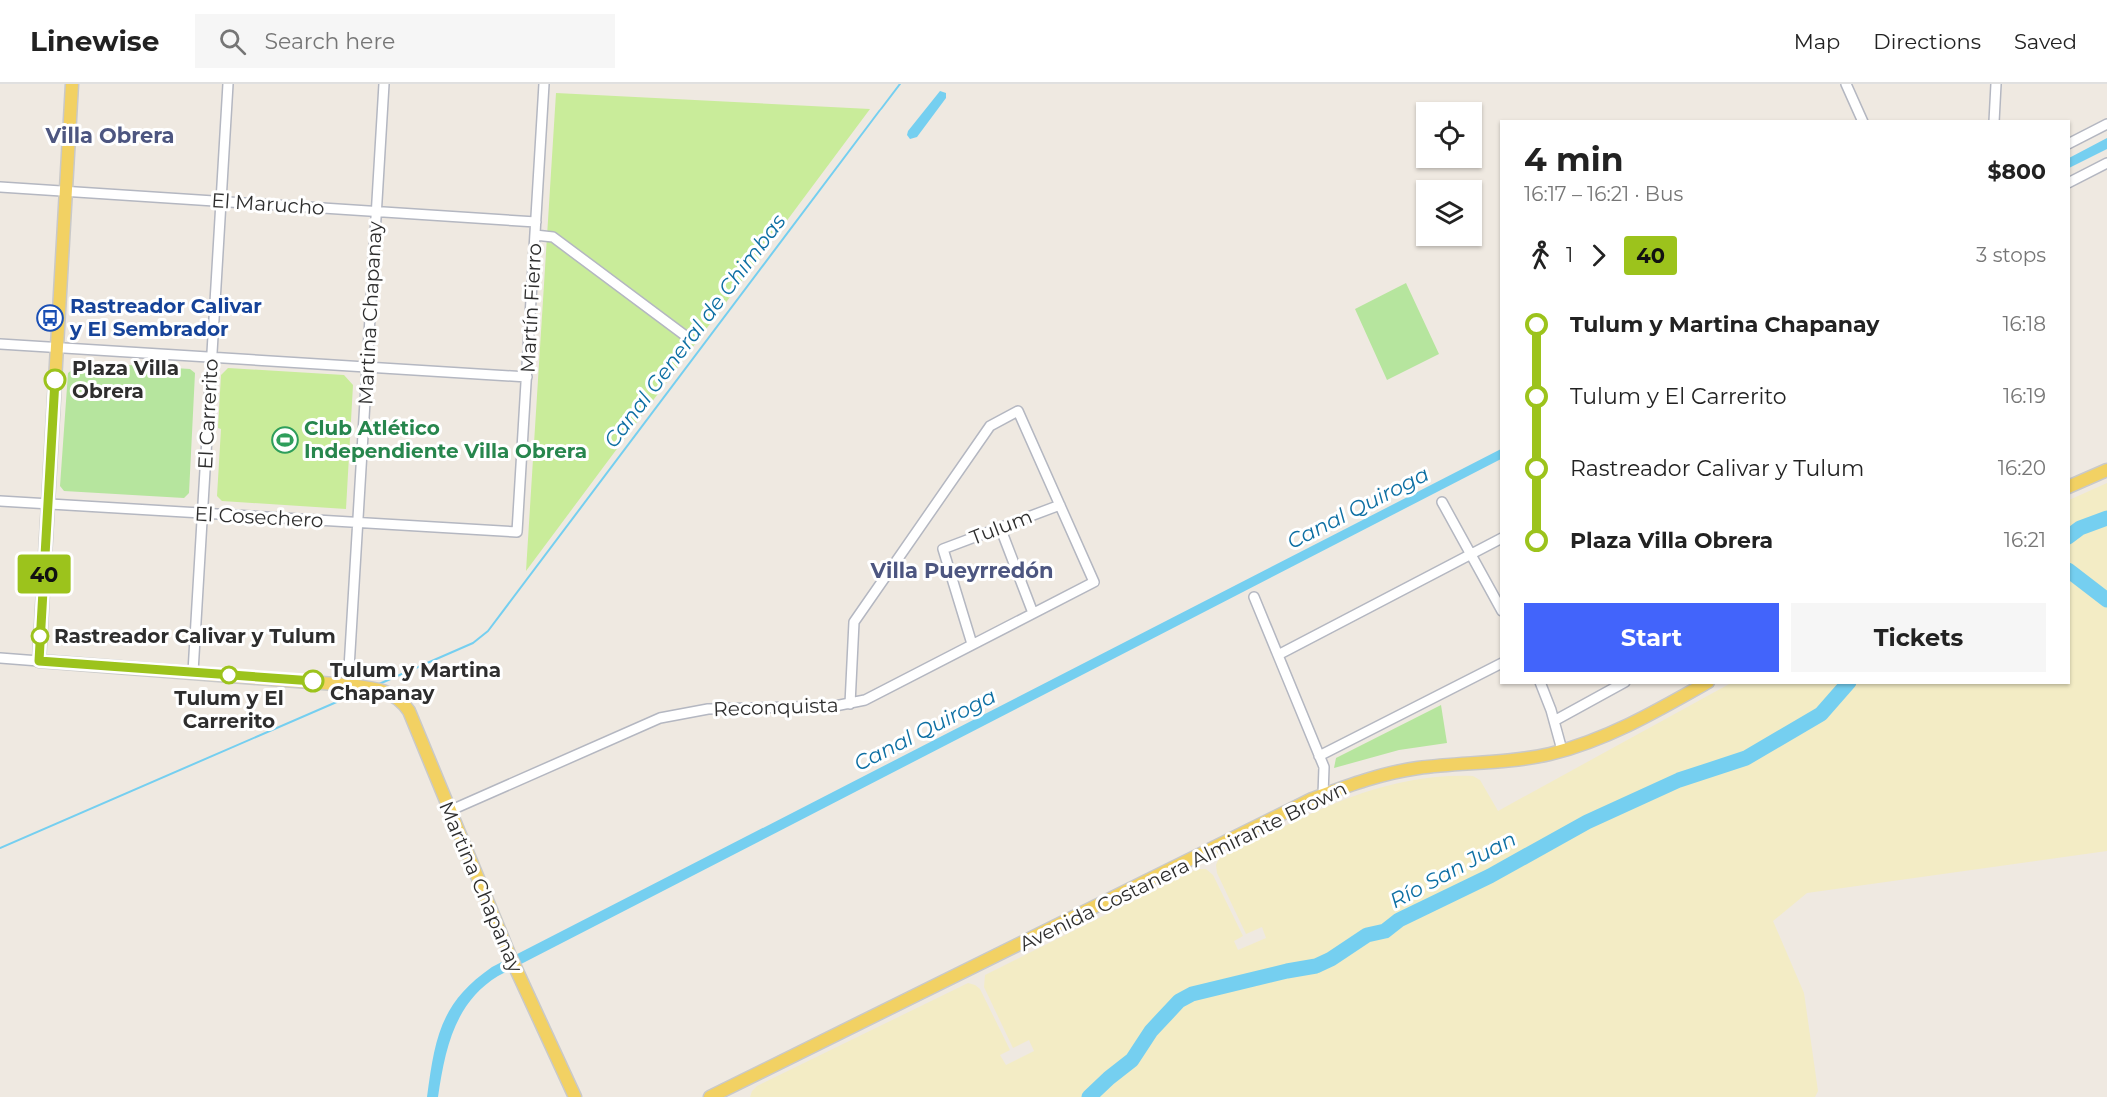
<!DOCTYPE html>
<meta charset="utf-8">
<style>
:root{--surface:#fff;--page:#f6f6f6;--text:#222;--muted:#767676;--line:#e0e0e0;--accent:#4264fb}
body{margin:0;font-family:Montserrat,sans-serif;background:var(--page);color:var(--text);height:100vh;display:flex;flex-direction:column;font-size:22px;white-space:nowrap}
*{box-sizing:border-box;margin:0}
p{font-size:20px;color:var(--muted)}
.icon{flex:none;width:33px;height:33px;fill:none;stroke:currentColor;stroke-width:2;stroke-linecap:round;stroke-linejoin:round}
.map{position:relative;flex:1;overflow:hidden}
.sheet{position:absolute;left:1500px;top:36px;width:570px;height:564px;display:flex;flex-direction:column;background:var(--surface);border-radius:0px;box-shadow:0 2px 4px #0004}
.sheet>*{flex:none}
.badge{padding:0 12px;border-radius:4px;font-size:21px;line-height:39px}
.controls{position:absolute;left:1416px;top:18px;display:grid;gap:12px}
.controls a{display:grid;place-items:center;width:66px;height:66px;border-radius:0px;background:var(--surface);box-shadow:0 2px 4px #0004;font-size:30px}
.map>.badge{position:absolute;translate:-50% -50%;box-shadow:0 0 0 3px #fff}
.legs{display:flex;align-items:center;gap:9px;height:66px;padding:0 24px;font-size:20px}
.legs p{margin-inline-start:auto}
.summary{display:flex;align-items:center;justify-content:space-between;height:102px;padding:0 24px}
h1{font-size:33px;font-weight:700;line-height:45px}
.button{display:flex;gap:12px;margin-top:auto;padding:12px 24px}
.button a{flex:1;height:69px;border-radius:0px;background:var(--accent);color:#fff;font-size:24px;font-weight:700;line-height:69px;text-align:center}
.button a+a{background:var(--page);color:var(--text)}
ul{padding:0 24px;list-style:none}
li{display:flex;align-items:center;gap:21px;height:72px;font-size:22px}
li i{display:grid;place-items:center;width:9px;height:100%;margin:0 8px;background:currentColor}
li i::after{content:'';width:15px;height:15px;margin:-8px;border:4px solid;border-radius:50%;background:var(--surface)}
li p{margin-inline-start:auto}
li:first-child i{background:linear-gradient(#0000 50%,currentColor 0)}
li:last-child i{background:linear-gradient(currentColor 50%,#0000 0)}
header{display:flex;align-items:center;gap:36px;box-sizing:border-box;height:84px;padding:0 30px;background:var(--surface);border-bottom:2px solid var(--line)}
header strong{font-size:28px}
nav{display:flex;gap:33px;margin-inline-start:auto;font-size:21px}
.search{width:420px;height:54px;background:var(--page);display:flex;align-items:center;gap:15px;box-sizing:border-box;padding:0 21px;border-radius:0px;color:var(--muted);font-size:22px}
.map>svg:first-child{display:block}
</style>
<header>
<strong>Linewise</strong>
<div class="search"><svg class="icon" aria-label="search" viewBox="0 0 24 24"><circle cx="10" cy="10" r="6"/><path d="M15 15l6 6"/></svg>Search here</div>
<nav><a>Map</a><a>Directions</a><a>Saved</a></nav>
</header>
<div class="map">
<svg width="2107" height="1013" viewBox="0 0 2107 1013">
<rect width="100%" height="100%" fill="#efe9e1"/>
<path fill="#b6e59e" d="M 1406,199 L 1439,270 L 1387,296 L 1355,225 Z
M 82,278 L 190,285 L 195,289 L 189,409 L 184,414 L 64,407 L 60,402 L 68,289 Z
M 1441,621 L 1447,659 L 1399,666 L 1334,684 L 1336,674 Z"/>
<path fill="#f3ecc5" d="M 2107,399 L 2107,767 L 1807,809 L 1773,837 L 1804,909 L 1818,1007 L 1815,1013 L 750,1013 L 752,1007 L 757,1002 L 968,899 L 975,901 L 980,905 L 1010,966 L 1000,971 L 1006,981 L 1034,967 L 1029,956 L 1013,964 L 984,903 L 985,891 L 1197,785 L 1206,785 L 1213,791 L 1243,852 L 1234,857 L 1238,866 L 1266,854 L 1262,843 L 1246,850 L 1217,789 L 1216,781 L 1218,776 C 1231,765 1251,758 1267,751 C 1332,718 1397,689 1473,692 L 1480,696 L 1498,727 L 1731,599 L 2068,598 L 2069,416 Z"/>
<path fill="#c9ec9a" d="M 556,9 L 870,25 L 526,487 Z
M 228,284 L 344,291 L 353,301 L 346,425 L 222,417 L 217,412 L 221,345 L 218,344 L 221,291 Z"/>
<path fill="#75cff0" d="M 940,7 L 946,9 L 946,14 L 917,53 L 910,55 L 907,51 L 908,47 Z
M 2107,54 L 2107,65 L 2069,84 L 2069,74 Z
M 1501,365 L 1501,375 L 498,892 C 454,919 445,966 438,1013 L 427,1013 C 435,954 440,919 492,883 Z"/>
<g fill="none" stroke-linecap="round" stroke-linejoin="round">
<path stroke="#75cff0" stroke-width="2" d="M 881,25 L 900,0
M 379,600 L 473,559 L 488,547 L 880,26
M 0,764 L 362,607"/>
<path stroke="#75cff0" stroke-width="15" d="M 2068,453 L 2080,444 L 2107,434
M 2068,486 L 2107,516
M 1089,1013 L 1109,994 L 1132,976 L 1151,947 L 1179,917 L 1192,910 L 1287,887 L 1316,882 L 1331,875 L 1367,851 L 1385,847 L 1399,836 L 1490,792 L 1587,738 L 1679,696 L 1746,674 L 1821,630 L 1849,598"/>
<g stroke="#b4b7c1" stroke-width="12">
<path id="minor" d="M 1846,0 L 1863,38
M 1994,38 L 1996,0
M 2068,60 L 2107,40
M 2068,99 L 2107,79
M 0,103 L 536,138
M 535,151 L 553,153 L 687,253
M 0,260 L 527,293
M 0,417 L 517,448 L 544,0
M 1442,418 L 1502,527
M 1000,443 L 1033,529
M 1254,513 L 1324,683 L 1323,711
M 972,560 L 943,465 L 1060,421
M 1278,571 L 1502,454
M 0,574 L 39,577
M 193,588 L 228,0
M 1540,598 L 1551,626 L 1562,666
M 348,601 L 384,0
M 1554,637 L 1625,598
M 1319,672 L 1502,579
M 449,727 L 660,634 L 708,625 L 835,622 L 865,616 L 1094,498 L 1018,327 L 990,342 L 854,538 L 850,620"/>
</g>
<g stroke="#c9c9c9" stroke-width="15">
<path id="major" d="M 72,0 L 39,577 L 348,601 C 373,604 394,605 409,627 L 510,872 L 575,1013
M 2068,403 L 2107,386
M 710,1013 L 1312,715 C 1347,702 1381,689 1418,684 C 1462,678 1506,680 1550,670 C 1607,656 1657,627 1708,598"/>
</g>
<use href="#minor" stroke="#fff" stroke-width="9"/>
<use href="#major" stroke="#f2d163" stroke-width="12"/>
</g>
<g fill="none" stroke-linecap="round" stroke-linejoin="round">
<g stroke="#fff" stroke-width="14">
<path id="line-1" d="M 55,296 L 39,577 L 313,597"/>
</g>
<use href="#line-1" stroke="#9cc31c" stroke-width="9"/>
</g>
<defs>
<g id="bus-ring" transform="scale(1.35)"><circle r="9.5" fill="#fff" stroke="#1a4fb4" stroke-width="1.5"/><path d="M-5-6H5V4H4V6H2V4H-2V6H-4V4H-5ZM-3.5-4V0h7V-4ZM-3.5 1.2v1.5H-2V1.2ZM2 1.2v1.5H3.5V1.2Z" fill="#1a4fb4"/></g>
<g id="stadium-ring" transform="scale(1.35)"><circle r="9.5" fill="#fff" stroke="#2e9e5b" stroke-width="1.5"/><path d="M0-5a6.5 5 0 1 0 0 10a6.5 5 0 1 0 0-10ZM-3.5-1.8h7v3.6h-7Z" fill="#2e9e5b"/></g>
</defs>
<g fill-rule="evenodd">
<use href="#bus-ring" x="50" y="234"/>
<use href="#stadium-ring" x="285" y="356"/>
</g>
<g fill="#fff" stroke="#9cc31c" stroke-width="3">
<circle cx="55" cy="296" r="10"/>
<circle cx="40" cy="552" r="8"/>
<circle cx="229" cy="591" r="8"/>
<circle cx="313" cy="597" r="10"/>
</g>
<g text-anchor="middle" stroke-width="6" stroke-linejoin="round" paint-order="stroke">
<g font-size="20" fill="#2e2e2e" stroke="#fff">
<text transform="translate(268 120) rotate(4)" y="7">El Marucho</text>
<text transform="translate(531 224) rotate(-87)" y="7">Martín Fierro</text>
<text transform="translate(370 229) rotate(-87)" y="7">Martina Chapanay</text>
<text transform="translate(208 330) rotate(-87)" y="7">El Carrerito</text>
<text transform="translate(259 433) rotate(3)" y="7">El Cosechero</text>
<text transform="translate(1001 443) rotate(-21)" y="7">Tulum</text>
<text transform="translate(776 623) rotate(-2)" y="7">Reconquista</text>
<text transform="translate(1183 782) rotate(-26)" y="7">Avenida Costanera Almirante Brown</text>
<text transform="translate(481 803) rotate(67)" y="7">Martina Chapanay</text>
</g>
<g font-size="20" font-weight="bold" fill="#164399" stroke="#fff" text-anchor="start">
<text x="70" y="229">Rastreador Calivar<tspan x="70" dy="23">y El Sembrador</tspan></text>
</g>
<g font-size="20" font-weight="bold" fill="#2e2e2e" stroke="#fff" text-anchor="start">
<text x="72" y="291">Plaza Villa<tspan x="72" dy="23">Obrera</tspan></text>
<text x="54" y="559">Rastreador Calivar y Tulum</text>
<text x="330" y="593">Tulum y Martina<tspan x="330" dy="23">Chapanay</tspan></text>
<text x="229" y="621" text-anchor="middle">Tulum y El<tspan x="229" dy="23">Carrerito</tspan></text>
</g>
<g font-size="20" font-weight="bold" fill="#27864d" stroke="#fff" text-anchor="start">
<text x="304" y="351">Club Atlético<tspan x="304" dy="23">Independiente Villa Obrera</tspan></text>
</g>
<g font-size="21" font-weight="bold" fill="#4d5680" stroke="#fff">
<text x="110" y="59">Villa Obrera</text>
<text x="962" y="494">Villa Pueyrredón</text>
</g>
<g font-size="21" font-style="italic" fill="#0d6fa3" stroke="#fff">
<text transform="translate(695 247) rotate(-53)" y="7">Canal General de Chimbas</text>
<text transform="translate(1358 424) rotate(-27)" y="7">Canal Quiroga</text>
<text transform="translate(925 646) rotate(-27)" y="7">Canal Quiroga</text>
<text transform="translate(1453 786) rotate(-28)" y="7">Río San Juan</text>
</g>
</g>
</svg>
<div class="controls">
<a><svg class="icon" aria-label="locate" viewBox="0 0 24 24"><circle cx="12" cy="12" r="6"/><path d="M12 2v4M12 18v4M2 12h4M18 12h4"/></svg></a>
<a><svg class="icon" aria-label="layers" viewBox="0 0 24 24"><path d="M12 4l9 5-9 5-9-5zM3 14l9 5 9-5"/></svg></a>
</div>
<b class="badge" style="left:44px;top:490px;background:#9cc31c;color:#111">40</b>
<section class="sheet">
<div class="summary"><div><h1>4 min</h1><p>16:17 – 16:21 · Bus</p></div><b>$800</b></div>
<div class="legs"><svg class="icon" aria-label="walk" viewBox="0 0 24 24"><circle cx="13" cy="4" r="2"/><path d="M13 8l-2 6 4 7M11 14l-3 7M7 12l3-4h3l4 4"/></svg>1<svg class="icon" aria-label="forward" viewBox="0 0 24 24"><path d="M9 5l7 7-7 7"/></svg><b class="badge" style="background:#9cc31c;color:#111">40</b><p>3 stops</p></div>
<ul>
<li><i style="color:#9cc31c"></i><b>Tulum y Martina Chapanay</b><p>16:18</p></li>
<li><i style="color:#9cc31c"></i><span>Tulum y El Carrerito</span><p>16:19</p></li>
<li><i style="color:#9cc31c"></i><span>Rastreador Calivar y Tulum</span><p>16:20</p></li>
<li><i style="color:#9cc31c"></i><b>Plaza Villa Obrera</b><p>16:21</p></li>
</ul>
<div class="button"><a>Start</a><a>Tickets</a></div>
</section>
</div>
